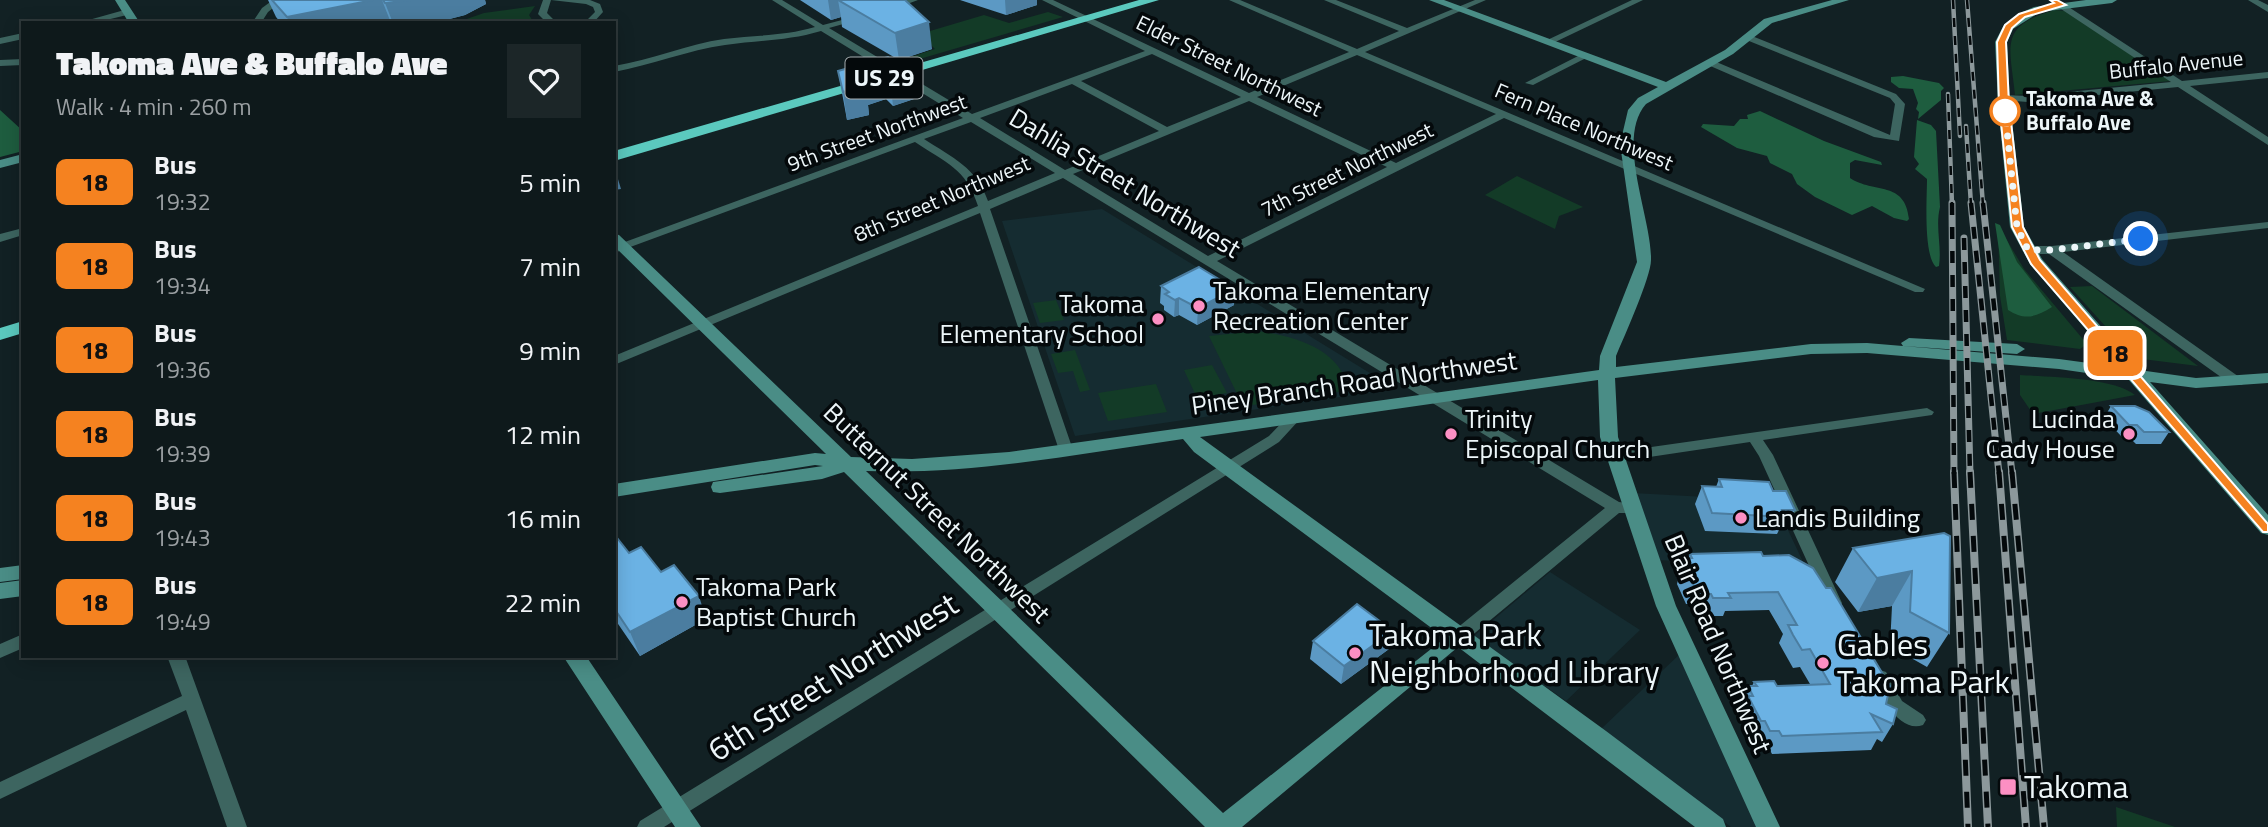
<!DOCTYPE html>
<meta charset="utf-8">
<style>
:root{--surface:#0e191b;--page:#1c2628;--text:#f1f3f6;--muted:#9ba0a3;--line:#2e383a}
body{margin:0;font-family:"Titillium Web",sans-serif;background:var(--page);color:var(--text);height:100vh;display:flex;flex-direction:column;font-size:26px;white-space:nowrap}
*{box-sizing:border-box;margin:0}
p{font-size:23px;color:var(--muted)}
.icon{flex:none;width:38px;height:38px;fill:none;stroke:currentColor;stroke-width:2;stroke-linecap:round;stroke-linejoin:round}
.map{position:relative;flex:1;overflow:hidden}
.details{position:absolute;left:21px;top:21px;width:595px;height:637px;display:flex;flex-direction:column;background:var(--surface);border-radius:0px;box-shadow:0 4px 18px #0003,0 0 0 2px var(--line)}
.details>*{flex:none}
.badge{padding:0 14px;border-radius:10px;font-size:24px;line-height:46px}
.you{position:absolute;width:35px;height:35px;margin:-18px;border:5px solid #fff;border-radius:50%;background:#1a73e8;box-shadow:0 0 0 10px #1a73e833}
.map>.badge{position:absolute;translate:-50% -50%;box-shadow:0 0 0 4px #fff}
.round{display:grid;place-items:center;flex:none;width:74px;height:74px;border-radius:0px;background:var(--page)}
.summary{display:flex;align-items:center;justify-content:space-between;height:119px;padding:0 35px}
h1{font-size:33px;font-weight:800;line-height:52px}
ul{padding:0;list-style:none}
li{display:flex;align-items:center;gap:21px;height:84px;padding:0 35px}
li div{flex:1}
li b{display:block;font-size:26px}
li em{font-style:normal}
li .badge{min-width:77px;font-weight:700;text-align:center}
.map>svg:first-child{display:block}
</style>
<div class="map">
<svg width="2268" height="827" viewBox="0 0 2268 827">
<rect width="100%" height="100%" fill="#122124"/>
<path fill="#152c31" d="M 1102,209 L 1378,378 L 1374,392 L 1075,436 L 1002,221 Z
M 1633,493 L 1761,500 L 1787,528 L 1805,566 L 1655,560 Z
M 1550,572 L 1640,630 L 1566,701 L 1474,636 Z
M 1682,652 L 1761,827 L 1731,827 L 1601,729 Z"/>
<path fill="#133b27" d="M 535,6 L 529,15 L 534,23 L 455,23 L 484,13 Z
M 2055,10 L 2066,11 L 2171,81 L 2015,95 C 2010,45 1998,26 2055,10 Z
M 1048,12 L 1063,17 L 923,58 L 908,58 L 935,49 L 920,34 L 984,15 L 1009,23 Z
M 1517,176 L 1583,207 L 1559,216 L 1555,229 L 1485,195 Z
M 1998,225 L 2024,269 L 2087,344 L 2080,349 L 2007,340 L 2000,296 Z
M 2092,286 L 2198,366 L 2134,358 L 2070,287 Z
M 1056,300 L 1064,320 L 1040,323 L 1033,303 Z
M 1257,331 C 1294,336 1340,348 1349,390 L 1253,405 L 1240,400 L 1209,336 Z
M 1075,350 L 1090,390 L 1080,392 L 1073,371 L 1058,373 L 1051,354 Z
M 1212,365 L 1227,393 L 1197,398 L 1184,370 Z
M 2020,375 C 2049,377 2113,377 2135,395 L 2033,414 L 2020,395 Z
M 1156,384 L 1167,412 L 1108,421 L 1098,393 Z
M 2116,807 L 2175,827 L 2117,827 Z"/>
<path fill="#1e5d3f" d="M 1903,76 L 1939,83 L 1944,88 L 1941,91 L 1941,100 L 1918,119 L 1919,112 L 1916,109 L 1918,103 L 1913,89 L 1899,88 L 1891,82 L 1891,77 Z
M 0,110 L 23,131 L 23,151 L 0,157 Z
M 1760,111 L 1824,141 L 1881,162 L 1882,165 L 1855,160 L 1850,163 L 1850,178 C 1874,194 1905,180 1909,219 L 1907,221 L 1894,218 L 1872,206 L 1852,215 L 1815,197 L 1797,184 L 1792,174 L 1770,163 L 1767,156 L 1737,148 L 1701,127 L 1703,124 L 1734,126 L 1740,119 L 1748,119 L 1747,115 Z
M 1917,120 L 1931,125 L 1936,131 L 1940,207 C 1935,227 1942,246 1939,266 L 1936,267 C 1923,255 1927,197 1927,179 L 1915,169 L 1919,164 L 1914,157 Z
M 1995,223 L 2000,225 L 2017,262 L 2052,307 C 2036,317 2025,321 2008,310 Z"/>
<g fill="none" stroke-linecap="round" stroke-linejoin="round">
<path fill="#3d6560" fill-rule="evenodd" d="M 273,0 L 283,0 L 268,12 L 261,23 L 252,23 L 262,8 Z
M 543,0 L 590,0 L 600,4 L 603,12 L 593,23 L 584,23 L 595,12 L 593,7 L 586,4 L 551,0 L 547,13 L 557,23 L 547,23 L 538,14 Z
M 772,0 L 782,0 L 823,25 L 861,15 L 861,19 L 829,28 L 972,114 L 1145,51 L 1042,0 L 1053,0 L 1249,93 L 1349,52 L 1229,0 L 1240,0 L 1357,49 L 1399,31 L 1324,0 L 1336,0 L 1407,28 L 1475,0 L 1486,0 L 1365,52 L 1925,289 L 1923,292 L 1915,292 L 1504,118 L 1217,261 L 1619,502 L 1638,505 L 1641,509 L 1638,513 L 1619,513 L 1458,647 L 1452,649 L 1446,647 L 1443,642 L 1446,637 L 1605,508 L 1063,178 L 990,209 L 1073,450 L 1071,453 L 1066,455 L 1059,450 L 980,213 L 614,365 L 614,356 L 978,206 C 966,168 946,163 915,142 L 614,253 L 614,246 L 963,118 L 821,31 C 788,41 758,40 725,45 C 689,50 651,65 614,72 L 614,66 C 651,60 688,44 724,39 C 755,35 785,36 815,27 ZM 1152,54 L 1241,97 L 1167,127 L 1081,81 ZM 1357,55 L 1496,114 L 1396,163 L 1257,97 ZM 1072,84 L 1159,131 L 1065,170 L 980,118 ZM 1249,101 L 1387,167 L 1208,256 L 1073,174 ZM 971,122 L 1055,173 L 988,201 C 976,167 953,158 924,139 Z
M 905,0 L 918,0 L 891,10 L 887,7 Z
M 1632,0 L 1643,0 L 1551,44 L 1543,42 Z
M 2248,0 L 2258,0 L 2268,5 L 2268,12 Z
M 2061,2 L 2182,81 L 2268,72 L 2268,78 L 2190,86 L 2268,137 L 2268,145 L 2178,87 L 2028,102 L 2001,100 L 2001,96 L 2004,95 L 2028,96 L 2171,82 L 2058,7 L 2057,5 Z
M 128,9 L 131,10 L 131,14 L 94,23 L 78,23 Z
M 23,33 L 23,39 L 0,44 L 0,38 Z
M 1747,34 L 1896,94 L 1905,104 L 1899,141 L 1874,137 L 1708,65 L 1708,61 L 1714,61 L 1890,135 L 1895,104 L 1890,98 L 1744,39 L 1742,37 Z
M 1582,54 L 1590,56 L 1533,85 L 1525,83 Z
M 23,59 L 23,65 L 0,66 L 0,60 Z
M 2268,222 L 2268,228 L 2063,252 L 2242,379 L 2244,382 L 2242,385 L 2232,385 L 2049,254 L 2028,254 L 2022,250 L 2028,246 L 2052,246 Z
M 23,228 L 23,235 L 0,242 L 0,234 Z
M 1927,408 L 1934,412 L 1932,415 L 1763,440 L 1773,455 L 1842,603 L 1840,607 L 1834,609 L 1828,607 L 1826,603 L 1759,456 L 1750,442 L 1616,462 L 1609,457 L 1616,452 Z
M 1294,413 L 1301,418 L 1279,442 L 664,827 L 637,827 L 640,821 L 1269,436 L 1289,415 Z
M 23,634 L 23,648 L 0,658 L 0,644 Z
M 167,656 L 185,656 L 247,827 L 227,827 L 186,710 L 0,799 L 0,782 L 182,696 Z
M 1880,670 L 1886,672 L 1902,701 L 1923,715 L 1926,720 L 1923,725 C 1899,734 1880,694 1871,677 L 1874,672 Z"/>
<path fill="#4a8d86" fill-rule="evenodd" d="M 115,0 L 125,0 L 140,23 L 129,23 Z
M 1429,0 L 1444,0 L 1666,82 L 1725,50 L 1764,19 L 1832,0 L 1849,0 L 1772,23 L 1733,54 L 1646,104 C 1615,139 1652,218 1651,260 C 1651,277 1624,337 1616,356 L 1616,367 L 1811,344 L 1867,343 L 2059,359 L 2118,367 L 2030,264 L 2010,227 L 1998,104 L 1995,42 L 2004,25 L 2018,14 L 2034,7 L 2086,0 L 2117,0 L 2112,3 L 2040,12 L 2013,29 L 2007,42 L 2010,104 L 2024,227 L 2042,259 L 2139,370 L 2196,378 L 2268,373 L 2268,383 L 2196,388 L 2150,382 L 2268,515 L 2268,535 L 2261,533 L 2128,379 L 2059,369 L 1867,353 L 1811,354 L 1615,378 L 1618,437 L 1676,606 L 1780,827 L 1756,827 L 1656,606 L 1600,437 L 1598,380 L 1200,437 L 1606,731 L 1723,819 L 1726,827 L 1695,827 L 1458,647 L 1242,827 L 1205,827 L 844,472 L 822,479 L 720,493 L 713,492 L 711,487 L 713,482 L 720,481 L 823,466 L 815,465 L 614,497 L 614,484 L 815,453 L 826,454 L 614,246 L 614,234 L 619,235 L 851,457 L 912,459 L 1009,452 L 1599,370 L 1600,356 L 1637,262 L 1620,144 L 1628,110 L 1638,98 L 1658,87 ZM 1183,439 L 1194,452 L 1445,638 L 1223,813 L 866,471 C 972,475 1078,454 1183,439 Z
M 23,154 L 23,162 L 0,168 L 0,160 Z
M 1909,338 L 2017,344 L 2025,349 L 2017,354 L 1903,346 L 1901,343 Z
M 23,565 L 23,579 L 0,582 L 0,568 Z
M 23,580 L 23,596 L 0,599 L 0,583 Z
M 563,656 L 586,656 L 701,827 L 675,827 Z"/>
<path fill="#5bc9be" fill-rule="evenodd" d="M 1139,0 L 1159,0 L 614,161 L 614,151 Z
M 23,321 L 23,333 L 0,340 L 0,328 Z"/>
<g stroke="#8c989b" stroke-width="4.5">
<path id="rail-far2" d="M 1953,0 L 1960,136
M 1967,0 L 1983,205
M 1948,94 L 1952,205
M 1966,126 L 1971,205"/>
</g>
<g stroke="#8c989b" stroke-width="7">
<path id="rail-far1" d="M 1952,203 L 1954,474
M 1971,203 L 1999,474
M 1983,203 L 2012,474
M 1964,238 L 1970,474"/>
</g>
<g stroke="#8c989b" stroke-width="8">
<path id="rail" d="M 1954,472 L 1968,827
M 1970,472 L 1988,827
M 1999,472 L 2026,827
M 2012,472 L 2044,827"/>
</g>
<use href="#rail-far2" stroke="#04090b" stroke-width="2.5" stroke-dasharray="9" stroke-linecap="butt"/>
<use href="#rail-far1" stroke="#04090b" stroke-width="4.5" stroke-dasharray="12" stroke-linecap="butt"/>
<use href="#rail" stroke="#04090b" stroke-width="5" stroke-dasharray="16" stroke-linecap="butt"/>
</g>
<path fill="#5c99c4" d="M 268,0 L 485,0 L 486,4 L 465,15 L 434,23 L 281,23 L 276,17 Z
M 800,0 L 905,0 L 932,49 L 899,60 L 842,27 L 841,17 L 831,20 Z
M 960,0 L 1037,0 L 1037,5 L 1006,15 Z
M 888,57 L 914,99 L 893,106 L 886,99 L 868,105 L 869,115 L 847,120 L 838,71 Z
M 1161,286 L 1234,305 L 1197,325 L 1179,315 L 1174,317 L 1164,310 L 1164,306 L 1160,303 Z
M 2111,406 L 2169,432 L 2161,444 L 2136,444 L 2129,437 L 2122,437 L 2104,418 Z
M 1719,479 L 1773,491 L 1795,510 L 1787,528 L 1780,528 L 1777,534 L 1705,531 L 1695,504 L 1702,486 L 1716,487 Z
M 1944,533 L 1949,633 L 1927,667 L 1890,646 L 1892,606 L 1858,612 L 1835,582 L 1853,548 Z
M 614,534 L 629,553 L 661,572 L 706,619 L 640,656 L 614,618 Z
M 1690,554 L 1763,556 L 1886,704 L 1893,724 L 1882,742 L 1877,739 L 1871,750 L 1772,754 L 1769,748 L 1761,749 L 1756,739 L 1751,739 L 1739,714 L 1741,710 L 1739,704 L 1748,686 L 1752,686 L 1754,682 L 1777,686 L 1810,684 L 1800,667 L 1793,668 L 1784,652 L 1779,643 L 1783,634 L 1769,610 L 1725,611 L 1723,616 L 1705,616 L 1703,612 L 1695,612 L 1690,604 L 1686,604 L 1677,584 L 1678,580 L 1676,576 L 1684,558 L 1688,558 Z
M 1393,631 L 1389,649 L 1341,684 L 1310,659 L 1313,641 Z"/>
<path fill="#4b7da0" d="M 373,0 L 382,0 L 391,23 L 289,23 L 287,17 Z
M 411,0 L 485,0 L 486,4 L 465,15 L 434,23 L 393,23 L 385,3 Z
M 828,0 L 896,0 L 838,0 L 841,17 L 831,20 Z
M 1005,0 L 1037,0 L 1037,5 L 1006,15 Z
M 929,22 L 932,49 L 899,60 L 895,33 Z
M 882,72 L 886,99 L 868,105 L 869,115 L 847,120 L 843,92 L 863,77 Z
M 911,72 L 914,99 L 893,106 L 890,78 Z
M 614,166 L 621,189 L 614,190 Z
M 1235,289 L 1234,305 L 1197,325 L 1198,308 Z
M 1179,298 L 1179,315 L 1174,317 L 1175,300 Z
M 1912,571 L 1892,606 L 1858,612 L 1877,578 Z
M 699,596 L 706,619 L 640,656 L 630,632 Z
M 1393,631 L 1389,649 L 1341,684 L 1344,666 Z"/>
<path fill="#6bb2e4" stroke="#4b7da0" stroke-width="2" d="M 272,0 L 373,0 L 287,17 Z
M 383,0 L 411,0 L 385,3 Z
M 838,0 L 905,0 L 929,22 L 895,33 Z
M 888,57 L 911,72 L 890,78 L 882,72 L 863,77 L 865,87 L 843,92 L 838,71 Z
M 1199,267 L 1235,289 L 1198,308 L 1179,298 L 1175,300 L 1165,294 L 1169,292 L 1161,286 Z
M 2111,406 L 2135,406 L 2149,412 L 2169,432 L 2144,432 L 2137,425 L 2129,425 Z
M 1719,479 L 1769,482 L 1773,491 L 1786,491 L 1795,510 L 1782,510 L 1785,517 L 1712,513 L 1702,486 L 1722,487 Z
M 1944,533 L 1950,536 L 1949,633 L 1910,612 L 1912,571 L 1877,578 L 1853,548 Z
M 614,534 L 629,553 L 641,547 L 661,572 L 674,565 L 699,596 L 630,632 L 614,608 Z
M 1761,552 L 1763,556 L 1789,555 L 1813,568 L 1826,588 L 1831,588 L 1890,686 L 1886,704 L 1897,709 L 1893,724 L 1871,714 L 1882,732 L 1782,736 L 1779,731 L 1770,731 L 1765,721 L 1761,721 L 1748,696 L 1753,696 L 1748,686 L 1757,686 L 1754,682 L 1774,681 L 1777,686 L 1830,684 L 1810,649 L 1802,650 L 1793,635 L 1788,625 L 1797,625 L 1778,592 L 1728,593 L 1731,598 L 1713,598 L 1711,594 L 1702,594 L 1698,586 L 1694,586 L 1684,566 L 1688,566 L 1684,558 L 1692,558 L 1690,554 Z
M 1357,604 L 1393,631 L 1344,666 L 1313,641 Z"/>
<path fill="#f58220" stroke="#fff" stroke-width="2" d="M 2050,0 L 2057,0 L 2066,5 L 2025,17 L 2012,28 L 2006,42 L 2009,104 L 2023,227 L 2040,260 L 2268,524 L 2268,532 L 2263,532 L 2031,264 L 2012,227 L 1999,104 L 1997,42 L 2005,25 L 2019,14 L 2054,3 Z"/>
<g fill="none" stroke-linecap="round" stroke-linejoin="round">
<path stroke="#edf6f9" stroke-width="7" stroke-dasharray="0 12.6" d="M 2005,111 L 2017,227 L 2028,250 L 2052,250 L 2141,239"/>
</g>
<circle fill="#fff" stroke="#f58220" stroke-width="3.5" cx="2005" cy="111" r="14"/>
<g fill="#fc8fc3" stroke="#04090b" stroke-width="2.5">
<circle cx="1199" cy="306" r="7"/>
<circle cx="1158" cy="319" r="7"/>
<circle cx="1451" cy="434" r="7"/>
<circle cx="2129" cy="434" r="7"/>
<circle cx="1741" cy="518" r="7"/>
<circle cx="682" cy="602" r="7"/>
<circle cx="1355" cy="653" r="7"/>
<circle cx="1823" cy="663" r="7"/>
<rect x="1999" y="778" width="18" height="18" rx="3.5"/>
</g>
<g text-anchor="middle" stroke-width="7" stroke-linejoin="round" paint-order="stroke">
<g font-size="21" fill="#edf6f9" stroke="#04090b">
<text transform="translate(2176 65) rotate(-6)" y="7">Buffalo Avenue</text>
<text transform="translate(1229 66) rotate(26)" y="7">Elder Street Northwest</text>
<text transform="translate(1584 127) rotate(23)" y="7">Fern Place Northwest</text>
<text transform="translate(877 133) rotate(-20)" y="7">9th Street Northwest</text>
<text transform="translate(1347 170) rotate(-26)" y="7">7th Street Northwest</text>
<text transform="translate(942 199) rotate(-23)" y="7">8th Street Northwest</text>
</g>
<g font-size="21" font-weight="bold" fill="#edf6f9" stroke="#04090b" text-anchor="start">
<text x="2026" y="106">Takoma Ave &amp;<tspan x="2026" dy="24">Buffalo Ave</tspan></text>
</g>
<rect fill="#04090b" stroke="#a7afb2" stroke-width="2" x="845.5" y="57.5" width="77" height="41" rx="5"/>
<g font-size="24" font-weight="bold" fill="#edf6f9">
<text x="884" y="86">US 29</text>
</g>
<g font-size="26" fill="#edf6f9" stroke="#04090b">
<text transform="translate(1125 183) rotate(31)" y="9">Dahlia Street Northwest</text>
<text transform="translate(1354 383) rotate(-8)" y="9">Piney Branch Road Northwest</text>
<text transform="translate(937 513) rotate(44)" y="9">Butternut Street Northwest</text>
<text transform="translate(1718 644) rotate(67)" y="9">Blair Road Northwest</text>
</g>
<g font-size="26" fill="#edf6f9" stroke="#04090b" text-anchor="start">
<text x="1213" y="300">Takoma Elementary<tspan x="1213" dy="30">Recreation Center</tspan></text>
<text x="1144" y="313" text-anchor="end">Takoma<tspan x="1144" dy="30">Elementary School</tspan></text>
<text x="1465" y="428">Trinity<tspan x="1465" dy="30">Episcopal Church</tspan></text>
<text x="2115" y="428" text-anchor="end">Lucinda<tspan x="2115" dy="30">Cady House</tspan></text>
<text x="1755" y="527">Landis Building</text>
<text x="696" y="596">Takoma Park<tspan x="696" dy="30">Baptist Church</tspan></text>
</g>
<g font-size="32" fill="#edf6f9" stroke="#04090b" text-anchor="start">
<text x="1369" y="646">Takoma Park<tspan x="1369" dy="37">Neighborhood Library</tspan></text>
<text x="1837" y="656">Gables<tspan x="1837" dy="37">Takoma Park</tspan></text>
<text x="2024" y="798">Takoma</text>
</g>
<g font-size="32" fill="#edf6f9" stroke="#04090b">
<text transform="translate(833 677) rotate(-32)" y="11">6th Street Northwest</text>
</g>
</g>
</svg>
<div class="you" style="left:2141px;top:239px"></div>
<b class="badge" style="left:2115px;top:353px;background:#f58220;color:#111">18</b>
<section class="details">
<div class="summary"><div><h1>Takoma Ave &amp; Buffalo Ave</h1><p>Walk · 4 min · 260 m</p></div><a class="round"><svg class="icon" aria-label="heart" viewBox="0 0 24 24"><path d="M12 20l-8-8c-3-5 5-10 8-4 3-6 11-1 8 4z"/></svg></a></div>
<ul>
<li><span class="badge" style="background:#f58220;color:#111">18</span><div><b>Bus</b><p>19:32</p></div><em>5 min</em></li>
<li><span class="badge" style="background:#f58220;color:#111">18</span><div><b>Bus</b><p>19:34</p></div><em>7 min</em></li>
<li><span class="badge" style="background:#f58220;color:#111">18</span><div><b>Bus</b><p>19:36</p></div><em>9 min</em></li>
<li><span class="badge" style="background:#f58220;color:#111">18</span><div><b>Bus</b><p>19:39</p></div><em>12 min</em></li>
<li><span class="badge" style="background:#f58220;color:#111">18</span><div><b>Bus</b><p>19:43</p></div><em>16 min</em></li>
<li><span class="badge" style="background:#f58220;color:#111">18</span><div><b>Bus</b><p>19:49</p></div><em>22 min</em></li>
</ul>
</section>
</div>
